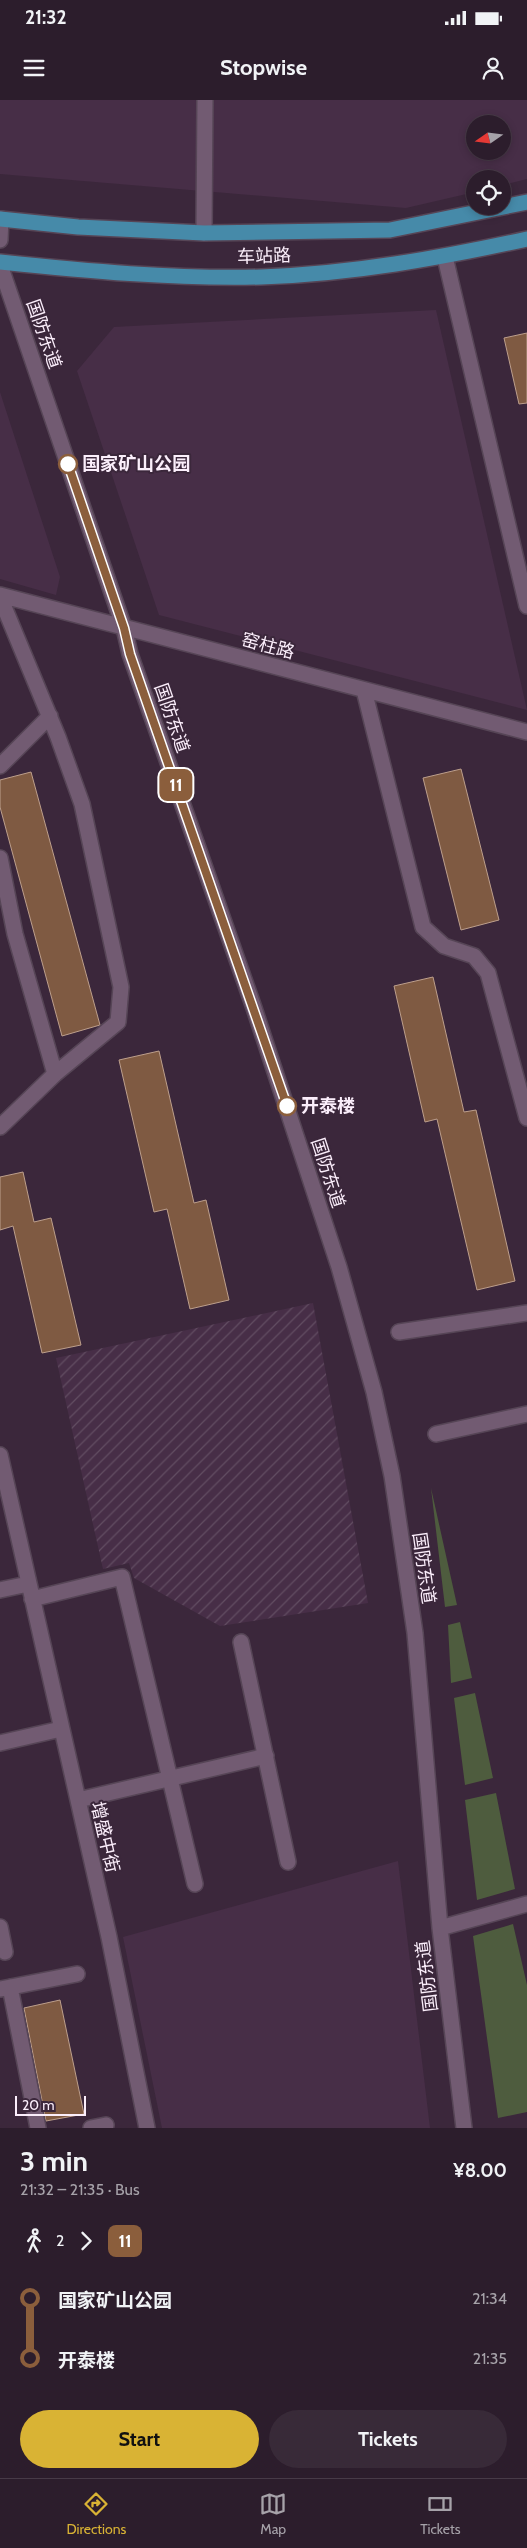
<!DOCTYPE html>
<meta charset="utf-8">
<style>
:root{--surface:#2c1d2c;--page:#382a38;--text:#f1f3f6;--muted:#a6a2a9;--line:#483b48;--accent:#d9b334}
body{margin:0;font-family:Cabin,"Noto Sans SC",sans-serif;background:var(--page);color:var(--text);height:100vh;display:flex;flex-direction:column;font-size:19px;white-space:nowrap}
*{box-sizing:border-box;margin:0}
p{font-size:16px;color:var(--muted)}
.icon{flex:none;width:28px;height:28px;fill:none;stroke:currentColor;stroke-width:2;stroke-linecap:round;stroke-linejoin:round}
.map{position:relative;height:2028px;overflow:hidden}
.drawer{display:flex;flex-direction:column;background:var(--surface);flex:1}
.drawer>*{flex:none}
.badge{padding:0 10px;border-radius:8px;font-size:18px;line-height:32px}
.needle{width:32px;rotate:256deg}
.controls{position:absolute;left:466px;top:15px;display:grid;gap:10px}
.controls a{display:grid;place-items:center;width:45px;height:45px;border-radius:50%;background:var(--surface);box-shadow:0 2px 8px #0003,0 0 0 1px var(--line);font-size:25px}
.scale{position:absolute;left:15px;bottom:12px;width:71px;box-sizing:border-box;padding-left:5px;border:2px solid #fbeefb;border-top:0;font-size:14px;line-height:18px;white-space:nowrap;color:#fbeefb;-webkit-text-stroke:4px #3b273b;paint-order:stroke}
.map>.badge{position:absolute;translate:-50% -50%;box-shadow:0 0 0 2px #fff}
.legs{display:flex;align-items:center;gap:8px;height:55px;padding:0 20px;font-size:16px}
.legs p{margin-inline-start:auto}
.head{display:flex;align-items:center;justify-content:space-between;height:85px;padding:0 20px}
h1{font-size:28px;font-weight:700;line-height:38px}
.primary-button{display:flex;gap:10px;margin-top:auto;padding:10px 20px}
.primary-button a{flex:1;height:58px;border-radius:30px;background:var(--accent);color:#111;font-size:20px;font-weight:700;line-height:58px;text-align:center}
.primary-button a+a{background:var(--page);color:var(--text)}
ul{padding:0 20px;list-style:none}
li{display:flex;align-items:center;gap:18px;height:60px;font-size:19px}
li i{display:grid;place-items:center;width:8px;height:100%;margin:0 6px;background:currentColor}
li i::after{content:'';width:12px;height:12px;margin:-6px;border:4px solid;border-radius:50%;background:var(--surface)}
li p{margin-inline-start:auto}
li:first-child i{background:linear-gradient(#0000 50%,currentColor 0)}
li:last-child i{background:linear-gradient(currentColor 50%,#0000 0)}
.status{display:flex;justify-content:space-between;align-items:center;height:35px;padding:0 25px;background:var(--surface);direction:ltr}
.status svg{height:14px;fill:currentColor}
header{display:flex;justify-content:space-between;align-items:center;height:65px;padding:0 20px;background:var(--surface);font-size:22px;font-weight:700}
.dock{display:flex;justify-content:space-around;align-items:center;height:70px;border-top:1px solid var(--line);background:var(--surface);font-size:14px;color:var(--muted)}
.dock a{display:grid;justify-items:center;gap:2px}
.dock .selected{color:var(--accent)}
.map>svg:first-child{display:block}
</style>
<div class="status"><b>21:32</b><svg viewBox="0 0 49 12"><path d="M0 12V9h3v3zM5 12V6h3v6zM10 12V3h3v9zM15 12V0h3v12zM26 1h20v11H26zM47 4h2v5h-2z"/></svg></div>
<header><svg class="icon" aria-label="menu" viewBox="0 0 24 24"><path d="M4 6h16M4 12h16M4 18h16"/></svg>Stopwise<svg class="icon" aria-label="person" viewBox="0 0 24 24"><circle cx="12" cy="8" r="4"/><path d="M4 21q1-7 8-7t8 7"/></svg></header>
<div class="map">
<svg width="527" height="2028" viewBox="0 0 527 2028">
<defs>
<pattern id="industrial-furrows" width="10" height="10" patternUnits="userSpaceOnUse" patternTransform="scale(1.25)"><rect width="10" height="10" fill="#472e47"/><path d="M-1 1l2-2M0 10L10 0M9 11l2-2" fill="none" stroke="#624d62"/></pattern>
</defs>
<rect width="100%" height="100%" fill="#3b273b"/>
<path fill="#472e47" fill-rule="evenodd" d="M 0,0 L 527,0 L 527,79 L 503,85 L 502,79 L 475,79 L 475,92 L 406,108 L 0,74 ZM 475,24 L 502,24 L 502,51 L 475,51 Z
M 436,210 L 527,610 L 159,515 L 77,271 L 114,227 Z
M 0,292 L 60,477 L 56,495 L 0,479 Z
M 398,1761 L 430,2028 L 162,2028 L 123,1837 Z"/>
<path fill="url(#industrial-furrows)" d="M 313,1203 L 368,1503 L 220,1526 L 134,1478 L 129,1463 L 103,1469 L 56,1258 Z"/>
<path fill="#4e5c3e" d="M 431,1388 L 457,1505 L 445,1507 Z
M 460,1522 L 472,1578 L 451,1583 L 448,1525 Z
M 475,1593 L 493,1678 L 465,1685 L 454,1598 Z
M 496,1693 L 515,1789 L 477,1800 L 465,1700 Z
M 513,1824 L 527,1885 L 527,2012 L 498,2018 L 473,1836 Z"/>
<path fill="#7f5a42" stroke="#bd9f8c" d="M 527,233 L 527,303 L 519,304 L 504,238 Z
M 461,669 L 499,820 L 461,830 L 423,678 Z
M 31,672 L 100,925 L 62,936 L 0,707 L 0,680 Z
M 433,877 L 464,1012 L 476,1010 L 515,1181 L 477,1190 L 437,1019 L 425,1022 L 394,886 Z
M 159,951 L 194,1103 L 206,1100 L 229,1200 L 190,1209 L 167,1109 L 154,1112 L 119,960 Z
M 23,1072 L 34,1122 L 51,1118 L 81,1245 L 42,1253 L 13,1126 L 0,1130 L 0,1077 Z
M 60,1900 L 84,2014 L 46,2021 L 24,1908 Z"/>
<g fill="none" stroke-linecap="round" stroke-linejoin="round">
<g stroke="#564556" stroke-width="18">
<path id="minor" d="M 204,133 L 205,0
M 0,140 L 1,119
M 445,157 L 527,506
M 0,165 L 124,528 L 130,554 L 254,908 L 339,1167 L 374,1292 L 392,1376 L 415,1533 L 440,1828 L 464,2028
M 0,495 L 527,632
M 0,497 L 58,637 L 82,704 L 121,887 L 118,922 L 55,974 L 0,1027
M 364,590 L 423,827 L 444,846 L 474,856 L 488,873 L 527,1018
M 0,666 L 50,616
M 0,758 L 15,834 L 55,974
M 399,1232 L 527,1213
M 436,1334 L 527,1314
M 0,1355 L 109,1837 L 147,2028
M 0,1490 L 28,1484
M 32,1499 L 122,1477 L 195,1784
M 241,1542 L 288,1762
M 0,1643 L 61,1629
M 78,1700 L 266,1656
M 0,1827 L 5,1852
M 440,1828 L 527,1804
M 10,1887 L 38,2028
M 1,1889 L 77,1874
M 91,2028 L 106,2025"/>
</g>
<g stroke="#564556" stroke-width="18">
<path id="major" d="M 0,119 L 78,127 L 204,133 L 390,130 L 527,102
M 0,162 C 86,171 174,179 261,177 C 351,174 440,158 527,139"/>
</g>
<use href="#minor" stroke="#725b72" stroke-width="15"/>
<use href="#major" stroke="#468aa9" stroke-width="15"/>
</g>
<g fill="none" stroke-linecap="round" stroke-linejoin="round">
<g stroke="#fff" stroke-width="11">
<path id="line-1" d="M 68,364 L 124,528 L 130,554 L 287,1006"/>
</g>
<use href="#line-1" stroke="#8b5e3c" stroke-width="8"/>
</g>
<g fill="#fff" stroke="#8b5e3c" stroke-width="2.5">
<circle cx="68" cy="364" r="9"/>
<circle cx="287" cy="1006" r="9"/>
</g>
<g text-anchor="middle" stroke-width="4" stroke-linejoin="round" paint-order="stroke">
<g font-size="18" fill="#fbeefb" stroke="#3b273b">
<text transform="translate(264 156) rotate(-2)" y="6">车站路</text>
<text transform="translate(44 234) rotate(71)" y="6">国防东道</text>
<text transform="translate(268 546) rotate(15)" y="6">窑柱路</text>
<text transform="translate(172 618) rotate(71)" y="6">国防东道</text>
<text transform="translate(328 1073) rotate(72)" y="6">国防东道</text>
<text transform="translate(424 1468) rotate(82)" y="6">国防东道</text>
<text transform="translate(105 1737) rotate(77)" y="6">增盛中街</text>
<text transform="translate(427 1876) rotate(-97)" y="6">国防东道</text>
</g>
<g font-size="18" font-weight="bold" fill="#fbeefb" stroke="#3b273b" text-anchor="start">
<text x="82" y="370">国家矿山公园</text>
<text x="301" y="1012">开泰楼</text>
</g>
</g>
</svg>
<div class="controls">
<a><svg class="needle" viewBox="-14 -14 28 28"><path d="M0-13l5 13h-10z" fill="#e53935"/><path d="M0 13l5-13h-10z" fill="#a6a2a9"/></svg></a>
<a><svg class="icon" aria-label="locate" viewBox="0 0 24 24"><circle cx="12" cy="12" r="6"/><path d="M12 2v4M12 18v4M2 12h4M18 12h4"/></svg></a>
</div>
<div class="scale">20 m</div>
<b class="badge" style="left:176px;top:685px;background:#8b5e3c;color:#fff">11</b>
</div>
<section class="drawer">
<div class="head"><div><h1>3 min</h1><p>21:32 – 21:35 · Bus</p></div><b>¥8.00</b></div>
<div class="legs"><svg class="icon" aria-label="walk" viewBox="0 0 24 24"><circle cx="13" cy="4" r="2"/><path d="M13 8l-2 6 4 7M11 14l-3 7M7 12l3-4h3l4 4"/></svg>2<svg class="icon" aria-label="forward" viewBox="0 0 24 24"><path d="M9 5l7 7-7 7"/></svg><b class="badge" style="background:#8b5e3c;color:#fff">11</b></div>
<ul>
<li><i style="color:#8b5e3c"></i><b>国家矿山公园</b><p>21:34</p></li>
<li><i style="color:#8b5e3c"></i><b>开泰楼</b><p>21:35</p></li>
</ul>
<div class="primary-button"><a>Start</a><a>Tickets</a></div>
</section>
<nav class="dock">
<a class="selected"><svg class="icon" aria-label="directions" viewBox="0 0 24 24"><path d="M12 3l9 9-9 9-9-9zM9 14v-3h6M13 9l2 2-2 2"/></svg>Directions</a>
<a><svg class="icon" aria-label="map" viewBox="0 0 24 24"><path d="M3 6l6-2 6 2 6-2v14l-6 2-6-2-6 2zM9 4v14M15 6v14"/></svg>Map</a>
<a><svg class="icon" aria-label="tickets" viewBox="0 0 24 24"><path d="M3 7h18v10H3zM15 7v10"/></svg>Tickets</a>
</nav>
